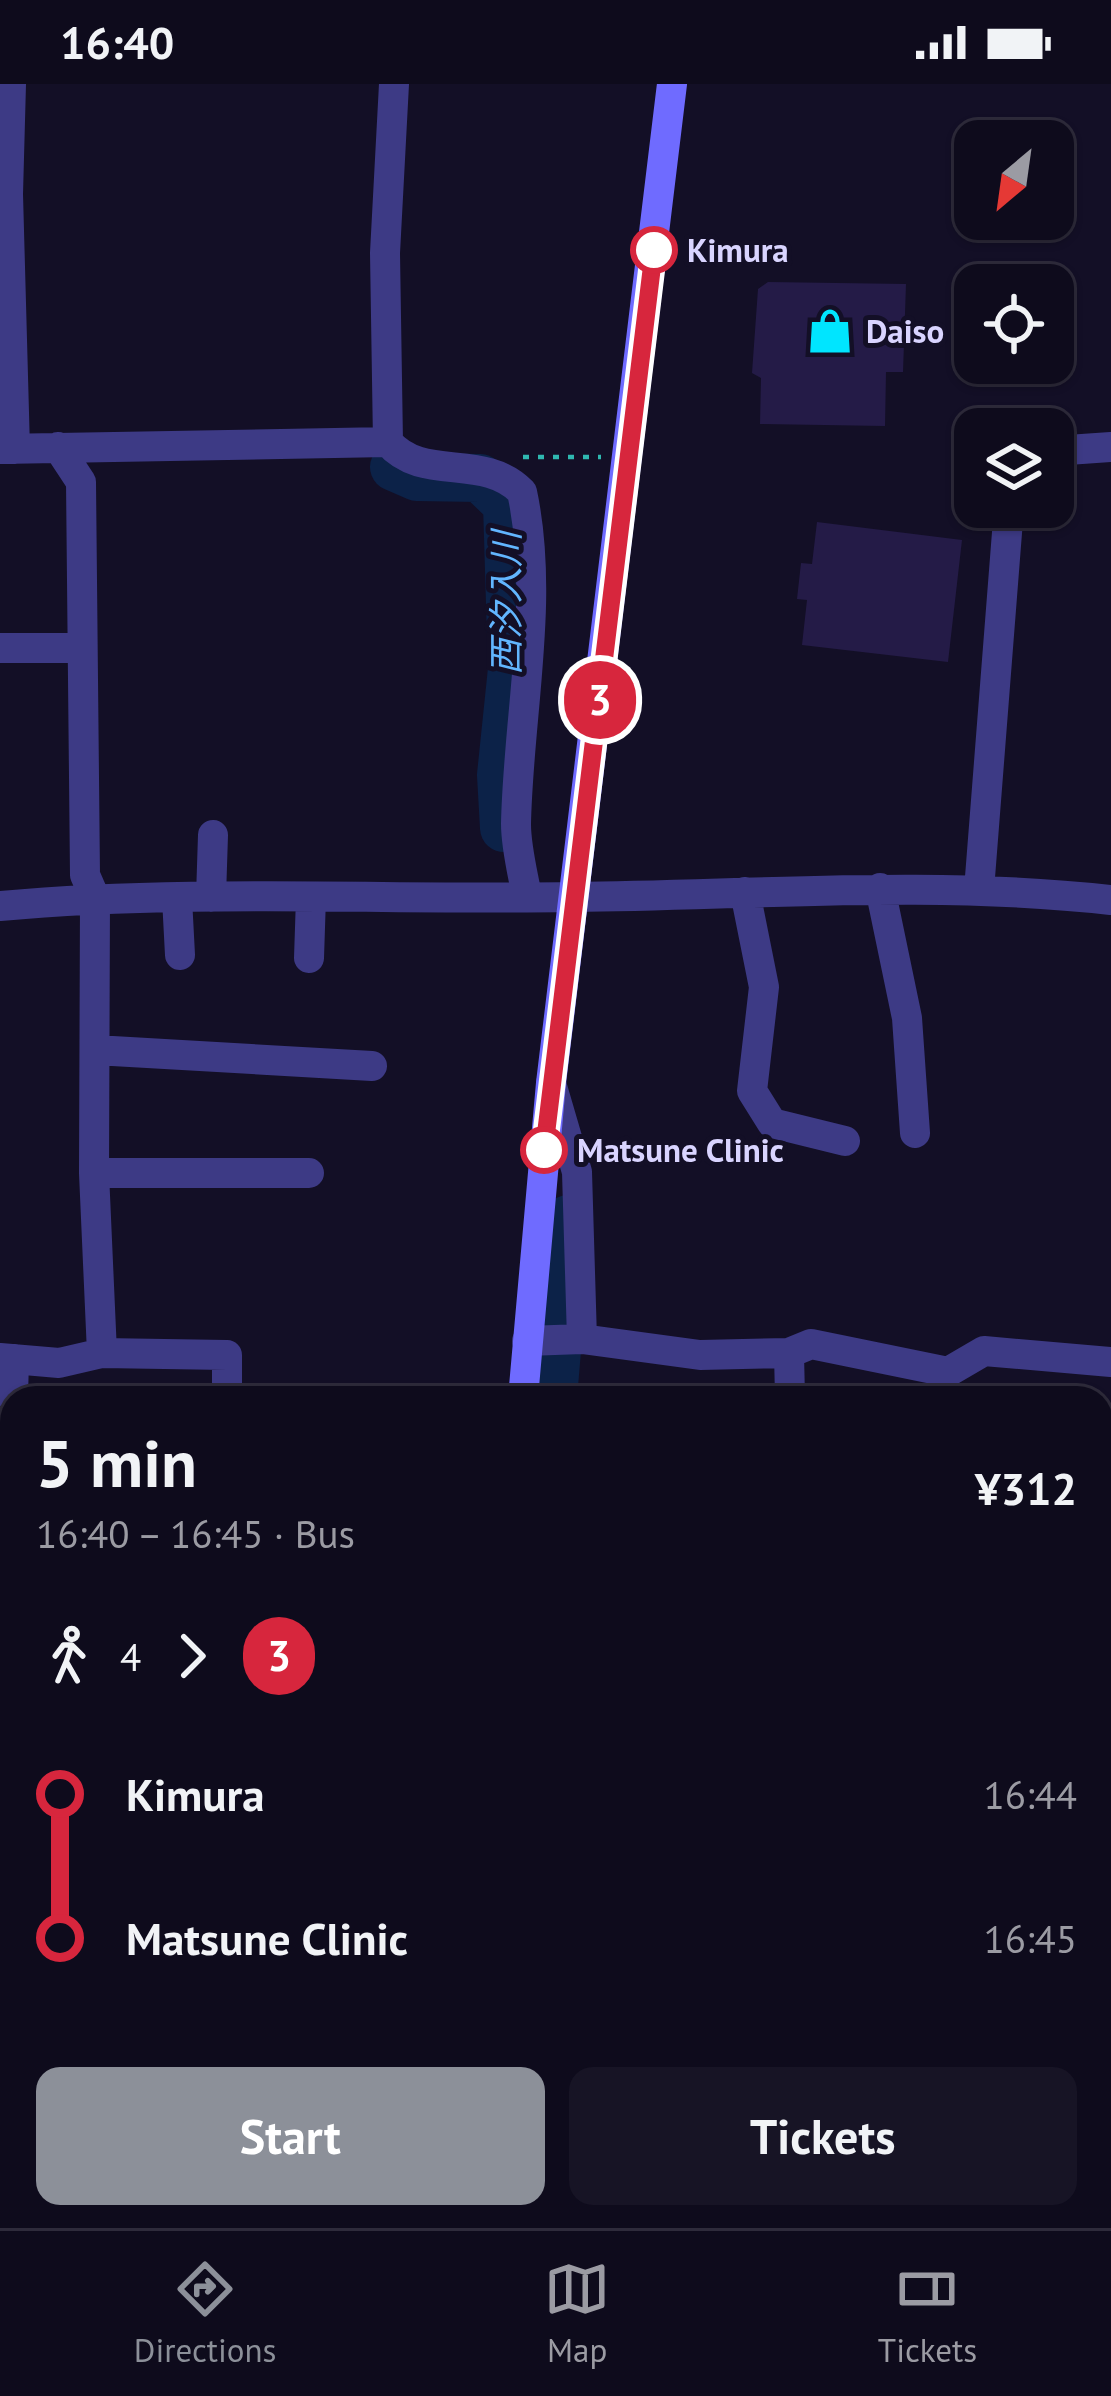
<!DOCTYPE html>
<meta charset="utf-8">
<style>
:root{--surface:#0e0b1c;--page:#171425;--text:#f1f3f6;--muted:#9b9ba3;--line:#2e2b3b;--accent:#8c9099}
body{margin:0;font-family:"PT Sans","Noto Sans JP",sans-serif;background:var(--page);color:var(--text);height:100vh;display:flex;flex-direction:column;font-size:45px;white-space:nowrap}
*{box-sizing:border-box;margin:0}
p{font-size:39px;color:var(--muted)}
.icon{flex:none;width:66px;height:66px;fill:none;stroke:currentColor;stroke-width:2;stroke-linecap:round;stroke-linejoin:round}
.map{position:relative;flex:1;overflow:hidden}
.details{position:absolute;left:0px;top:1302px;width:1113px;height:843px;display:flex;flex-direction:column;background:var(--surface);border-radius:36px 36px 0 0;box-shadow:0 3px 9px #0004,0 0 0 3px var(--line)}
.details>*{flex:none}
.badge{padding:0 24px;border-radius:39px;font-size:42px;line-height:78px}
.needle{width:78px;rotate:209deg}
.tools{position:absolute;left:954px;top:36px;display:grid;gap:24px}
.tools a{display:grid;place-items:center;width:120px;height:120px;border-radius:24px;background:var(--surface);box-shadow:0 3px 9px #0004,0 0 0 3px var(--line);font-size:60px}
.map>.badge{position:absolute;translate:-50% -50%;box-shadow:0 0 0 6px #fff}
.legs{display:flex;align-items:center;gap:18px;height:132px;padding:0 36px;font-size:39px}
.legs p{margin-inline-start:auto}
.summary{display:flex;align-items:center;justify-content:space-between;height:204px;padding:0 36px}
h1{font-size:66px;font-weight:600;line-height:90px}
.action{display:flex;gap:24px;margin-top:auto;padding:24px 36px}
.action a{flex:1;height:138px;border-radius:24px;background:var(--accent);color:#fff;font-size:48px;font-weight:600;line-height:138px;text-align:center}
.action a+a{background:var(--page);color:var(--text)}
ul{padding:0 36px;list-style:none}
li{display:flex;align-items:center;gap:42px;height:144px;font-size:45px}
li i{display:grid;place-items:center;width:18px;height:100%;margin:0 15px;background:currentColor}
li i::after{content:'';width:30px;height:30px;margin:-15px;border:9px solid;border-radius:50%;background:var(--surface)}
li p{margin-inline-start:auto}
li:first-child i{background:linear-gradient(#0000 50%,currentColor 0)}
li:last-child i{background:linear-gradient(currentColor 50%,#0000 0)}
.status{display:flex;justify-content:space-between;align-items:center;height:84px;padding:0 60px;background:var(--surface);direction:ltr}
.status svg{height:33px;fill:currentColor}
.dock{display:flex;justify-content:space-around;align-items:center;height:168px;border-top:3px solid var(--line);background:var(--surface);font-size:33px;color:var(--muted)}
.dock a{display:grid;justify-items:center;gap:6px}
.dock .on{color:var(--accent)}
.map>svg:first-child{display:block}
</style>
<div class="status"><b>16:40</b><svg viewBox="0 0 49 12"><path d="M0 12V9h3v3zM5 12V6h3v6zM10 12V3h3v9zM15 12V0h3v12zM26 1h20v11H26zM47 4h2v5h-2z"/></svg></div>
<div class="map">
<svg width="1111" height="2144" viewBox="0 0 1111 2144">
<rect width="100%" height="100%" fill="#130f26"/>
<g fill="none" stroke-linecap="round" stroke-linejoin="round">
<path stroke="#0c2248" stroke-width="48" d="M 394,383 L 417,393 L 480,394 L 507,420 L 512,585 L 501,691 L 504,744
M 553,1314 L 568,1135
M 836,2133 L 838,2144"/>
</g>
<path fill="#241b47" d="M 768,198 L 906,200 L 903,288 L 886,288 L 885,342 L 760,340 L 761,294 L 752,289 L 758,205 Z
M 817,438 L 962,456 L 948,578 L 802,561 L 807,516 L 797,515 L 801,479 L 812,480 Z"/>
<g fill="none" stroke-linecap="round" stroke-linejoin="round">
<path stroke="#2fb8b0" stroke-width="4.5" stroke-dasharray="6 9" stroke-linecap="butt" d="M 523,373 L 601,373"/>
<path stroke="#3d3a85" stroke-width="30" d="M 11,0 L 8,110 L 15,365
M 394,0 L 385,169 L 388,358 C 423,399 483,368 522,408 C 545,515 518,632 516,740 C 516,764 523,790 527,813
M 58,363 L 81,398 L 85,791 L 95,814 L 94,1089 L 102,1269
M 0,365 L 388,358
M 1053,367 L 1111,363
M 0,564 L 81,564
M 880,804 L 907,934 L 915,1049
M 979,806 L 1009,423
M 745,808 L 764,903 L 752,1007 L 772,1039 L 845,1057
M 211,813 L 213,751
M 177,814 L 180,871
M 0,822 C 191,805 383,816 574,813 C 753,811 932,796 1111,816
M 309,874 L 311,813
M 95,966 L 372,982
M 551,999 L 577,1088 L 582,1255
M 94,1089 L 309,1089
M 527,1257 L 582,1255 L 700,1271 L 789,1269
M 0,1274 L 59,1279 L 102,1269 L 227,1271 L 227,1314
M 13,1314 L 14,1275
M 790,1314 L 789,1269 L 811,1260 L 948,1288 L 984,1267 L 1111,1278
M 10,1557 L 12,1399
M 1101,1731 L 1111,1731
M 0,1734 L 12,1733
M 1101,1809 L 1111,1810
M 356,2133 L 357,2144"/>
<path stroke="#6f6bff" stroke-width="30" d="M 523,1314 L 551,999 L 672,0
M 503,2144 L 503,2133"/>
</g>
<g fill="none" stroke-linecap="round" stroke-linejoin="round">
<g stroke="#fff" stroke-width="27">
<path id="line-1" d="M 544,1066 L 654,166"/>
</g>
<use href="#line-1" stroke="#d7263d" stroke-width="18"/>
</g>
<defs>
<g id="shop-bare" transform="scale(3.6)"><path d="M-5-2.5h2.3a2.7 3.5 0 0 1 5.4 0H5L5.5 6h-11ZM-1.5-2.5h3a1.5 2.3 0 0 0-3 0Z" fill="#00e5ff" stroke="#130f26" stroke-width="2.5" paint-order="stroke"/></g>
</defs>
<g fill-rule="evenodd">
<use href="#shop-bare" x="830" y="247"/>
</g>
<g fill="#fff" stroke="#d7263d" stroke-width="6">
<circle cx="654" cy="166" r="21"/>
<circle cx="544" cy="1066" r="21"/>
</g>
<g text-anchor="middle" stroke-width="10" stroke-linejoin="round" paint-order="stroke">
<g font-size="33" font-weight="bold" fill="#d9d4ff" stroke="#130f26" text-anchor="start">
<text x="687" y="178">Kimura</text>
<text x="577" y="1078">Matsune Clinic</text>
</g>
<g font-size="33" font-weight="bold" fill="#d9d4ff" stroke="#130f26" text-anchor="start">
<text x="866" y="259">Daiso</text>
</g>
<g font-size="36" font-style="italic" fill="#62b6ff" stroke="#130f26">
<text transform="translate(506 519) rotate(-90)" y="13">西汐入川</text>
</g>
</g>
</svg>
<div class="tools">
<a><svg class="needle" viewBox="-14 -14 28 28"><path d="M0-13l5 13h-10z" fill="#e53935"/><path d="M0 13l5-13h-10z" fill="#9b9ba3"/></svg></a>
<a><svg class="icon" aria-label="locate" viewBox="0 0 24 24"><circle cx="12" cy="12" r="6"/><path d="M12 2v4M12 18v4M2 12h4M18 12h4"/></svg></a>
<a><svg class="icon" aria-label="layers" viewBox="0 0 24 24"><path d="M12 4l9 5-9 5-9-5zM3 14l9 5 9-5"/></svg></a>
</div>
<b class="badge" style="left:600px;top:616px;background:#d7263d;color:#fff">3</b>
<section class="details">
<div class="summary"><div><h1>5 min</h1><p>16:40 – 16:45 · Bus</p></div><b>¥312</b></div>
<div class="legs"><svg class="icon" aria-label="walk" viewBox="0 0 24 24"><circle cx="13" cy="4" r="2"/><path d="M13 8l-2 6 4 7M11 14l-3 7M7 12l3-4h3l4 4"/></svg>4<svg class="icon" aria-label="forward" viewBox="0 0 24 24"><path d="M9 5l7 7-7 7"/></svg><b class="badge" style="background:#d7263d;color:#fff">3</b></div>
<ul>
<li><i style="color:#d7263d"></i><b>Kimura</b><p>16:44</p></li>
<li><i style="color:#d7263d"></i><b>Matsune Clinic</b><p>16:45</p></li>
</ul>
<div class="action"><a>Start</a><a>Tickets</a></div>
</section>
</div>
<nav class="dock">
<a class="on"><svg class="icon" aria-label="directions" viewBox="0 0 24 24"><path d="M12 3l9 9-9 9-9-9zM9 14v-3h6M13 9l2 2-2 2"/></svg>Directions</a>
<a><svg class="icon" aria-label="map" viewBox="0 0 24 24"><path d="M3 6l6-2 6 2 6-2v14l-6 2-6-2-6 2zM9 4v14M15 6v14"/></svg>Map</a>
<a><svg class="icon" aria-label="tickets" viewBox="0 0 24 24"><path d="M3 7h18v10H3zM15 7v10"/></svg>Tickets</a>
</nav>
